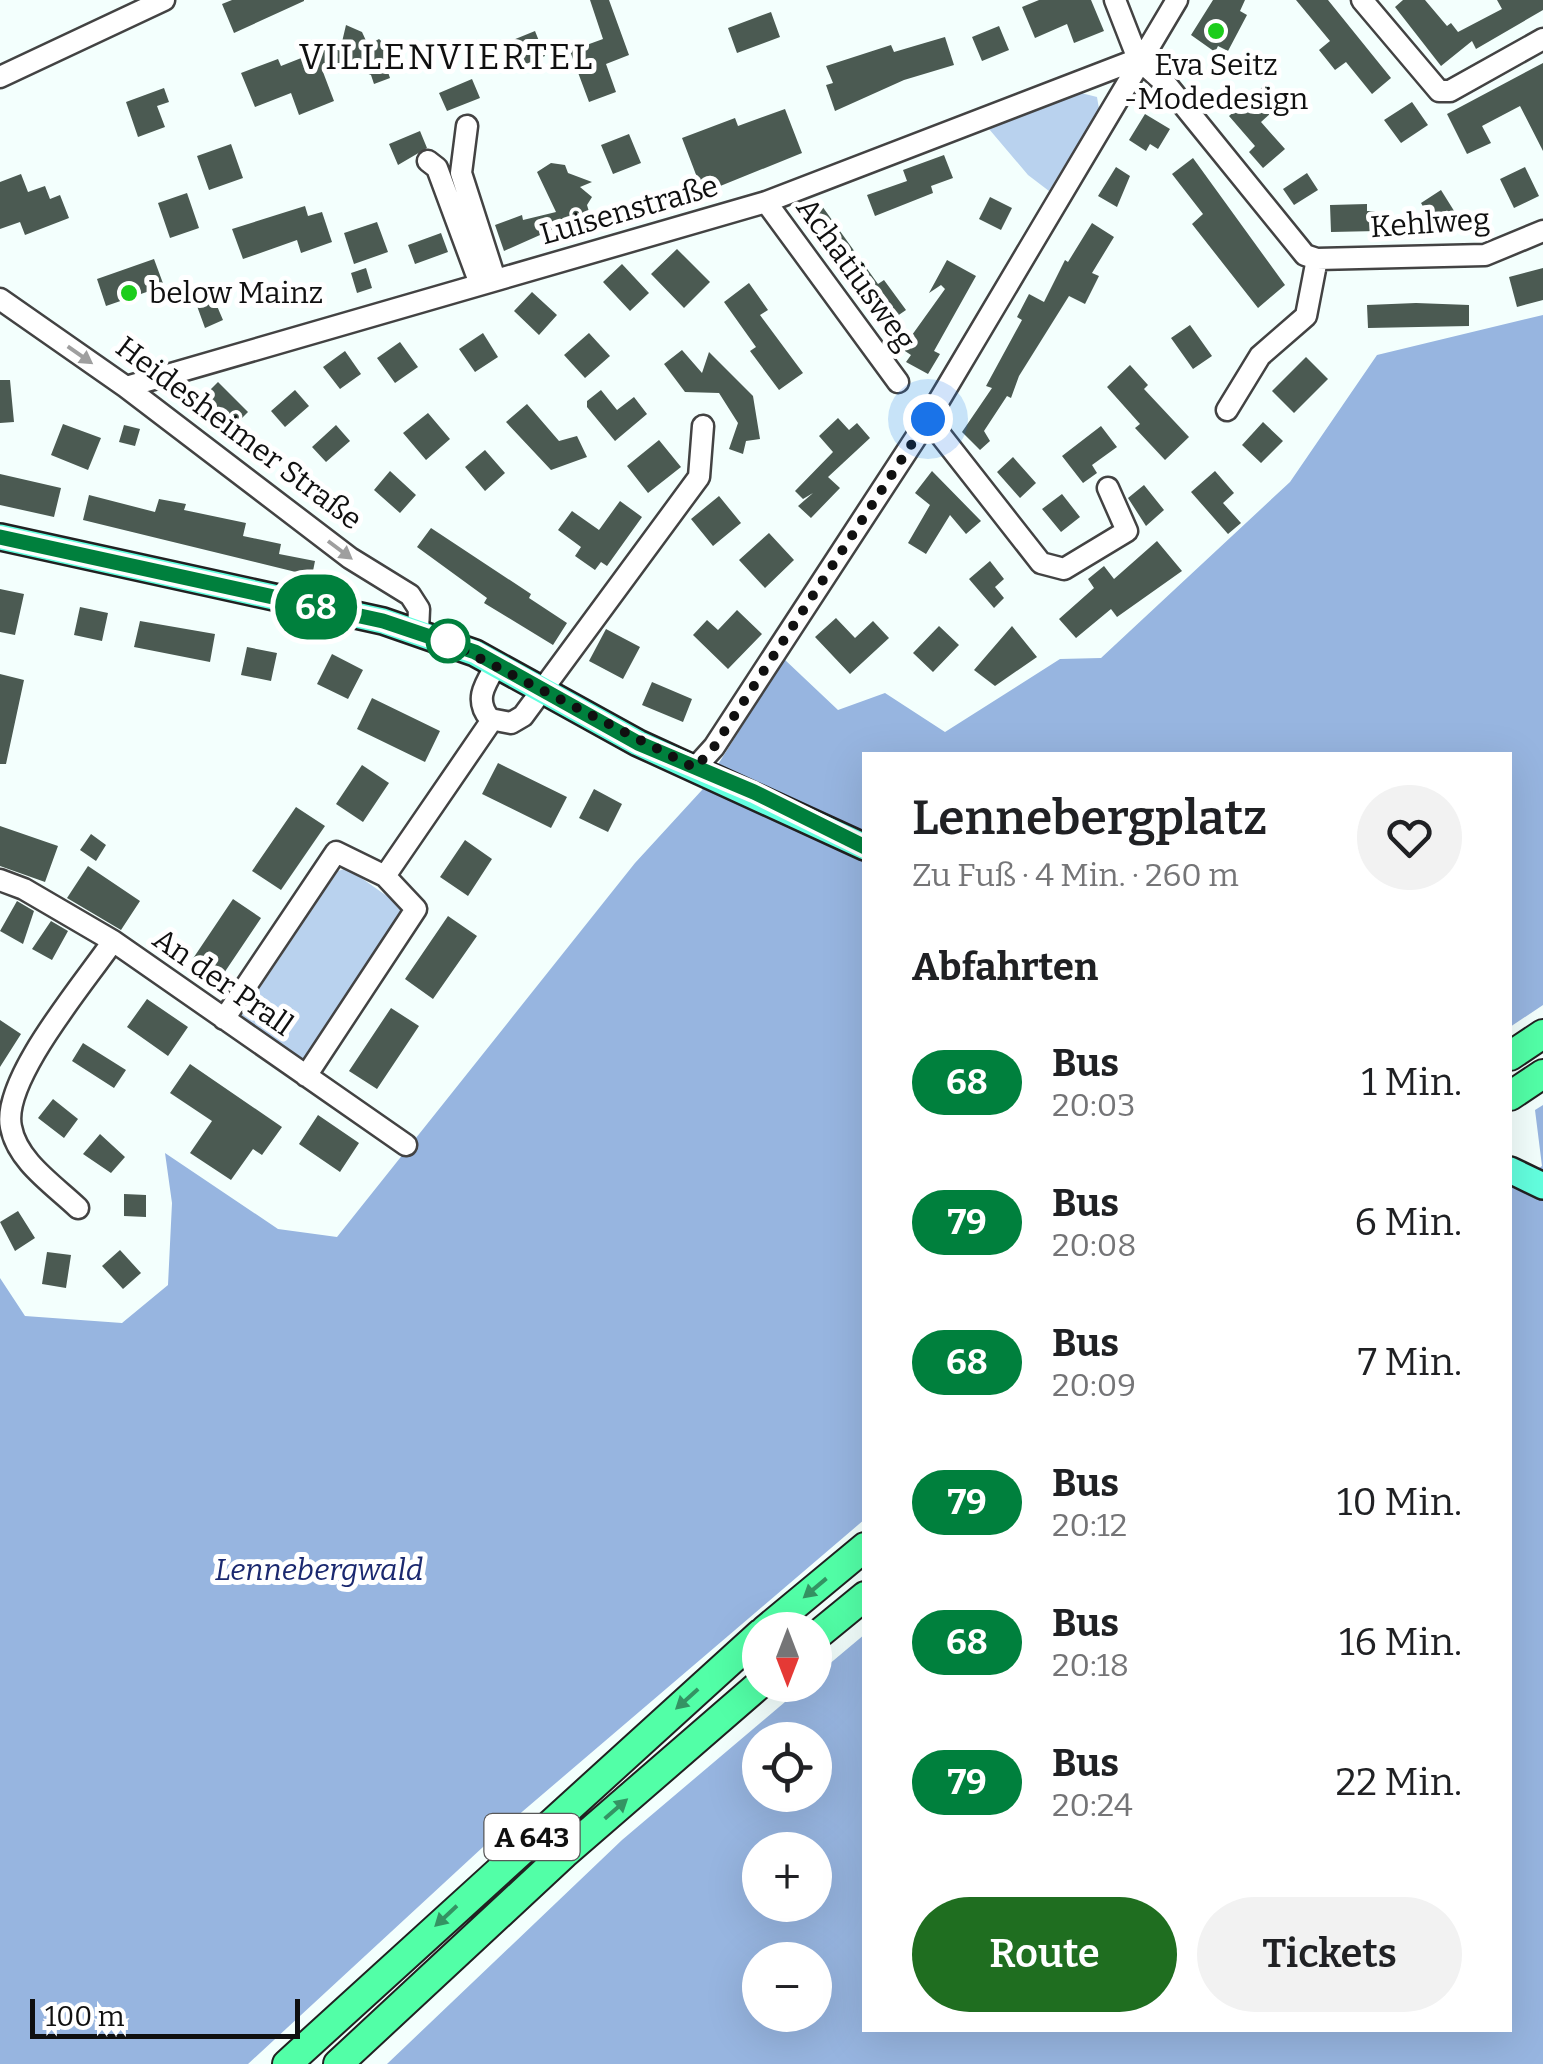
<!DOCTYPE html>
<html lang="de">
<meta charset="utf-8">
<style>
:root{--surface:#fff;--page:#f2f2f2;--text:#202124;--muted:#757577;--accent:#1f6e20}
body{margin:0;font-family:Bitter,serif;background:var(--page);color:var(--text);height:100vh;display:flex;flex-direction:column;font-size:38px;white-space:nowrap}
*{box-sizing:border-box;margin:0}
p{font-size:32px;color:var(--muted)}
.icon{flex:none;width:55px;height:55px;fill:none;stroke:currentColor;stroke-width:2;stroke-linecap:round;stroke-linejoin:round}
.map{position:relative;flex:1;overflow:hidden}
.sheet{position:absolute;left:862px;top:752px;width:650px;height:1280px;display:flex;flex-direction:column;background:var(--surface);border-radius:0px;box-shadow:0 10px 40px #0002}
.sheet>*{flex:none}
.badge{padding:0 20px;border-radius:32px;font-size:35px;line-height:65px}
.needle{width:65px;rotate:180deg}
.fabs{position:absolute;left:742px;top:1612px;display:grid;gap:20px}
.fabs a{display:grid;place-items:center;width:90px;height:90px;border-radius:50%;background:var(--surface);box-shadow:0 10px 40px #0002;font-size:50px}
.scale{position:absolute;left:30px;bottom:25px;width:270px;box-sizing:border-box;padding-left:10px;border:5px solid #101010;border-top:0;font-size:28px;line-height:35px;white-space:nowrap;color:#101010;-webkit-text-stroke:8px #fff;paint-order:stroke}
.you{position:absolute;width:50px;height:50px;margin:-25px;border:8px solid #fff;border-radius:50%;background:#1a73e8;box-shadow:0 0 0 15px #1a73e833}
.map>.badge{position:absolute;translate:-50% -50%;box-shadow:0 0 0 5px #fff}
h2{padding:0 50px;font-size:38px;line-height:90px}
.round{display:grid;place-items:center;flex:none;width:105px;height:105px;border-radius:52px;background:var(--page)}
.headline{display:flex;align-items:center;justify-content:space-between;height:170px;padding:0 50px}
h1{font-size:48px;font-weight:600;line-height:75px}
.action{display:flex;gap:20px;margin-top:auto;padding:20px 50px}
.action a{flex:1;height:115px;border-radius:60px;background:var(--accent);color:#fff;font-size:40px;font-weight:600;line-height:115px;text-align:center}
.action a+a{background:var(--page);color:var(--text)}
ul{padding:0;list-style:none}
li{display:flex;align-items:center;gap:30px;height:140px;padding:0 50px}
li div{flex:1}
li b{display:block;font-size:38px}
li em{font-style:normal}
li .badge{min-width:110px;font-weight:700;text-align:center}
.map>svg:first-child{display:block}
</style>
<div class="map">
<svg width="1543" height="2064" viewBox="0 0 1543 2064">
<rect width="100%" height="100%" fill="#f3fffd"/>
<path fill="#b9d2ee" d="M 1081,93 L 1097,97 L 1099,109 L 1049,191 L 1028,175 L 989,129 Z
M 347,868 L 404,908 L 306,1060 L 302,1060 L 241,1016 L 338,871 Z"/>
<path fill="#97b5e0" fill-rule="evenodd" d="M 1543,315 L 1543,1005 L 1510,1027 L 1510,755 L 865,755 L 865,1519 L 509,1823 L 248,2064 L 0,2064 L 0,1278 L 25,1316 L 122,1323 L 168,1285 L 172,1203 L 165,1153 L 278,1229 L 337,1237 L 635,863 L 702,790 L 784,659 L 838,710 L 885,693 L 945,732 L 1060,659 L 1101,658 L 1290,482 L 1377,355 Z
M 1543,1105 L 1543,2064 L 387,2064 L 622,1840 L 805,1685 L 815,1685 L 815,1676 L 865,1634 L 865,2030 L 1510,2030 L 1510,1187 L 1542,1166 L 1535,1110 ZM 760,1740 L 815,1740 L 815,1795 L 760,1795 ZM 760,1850 L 815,1850 L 815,1905 L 760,1905 ZM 760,1960 L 815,1960 L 815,2015 L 760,2015 Z"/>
<path fill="#4b5a52" d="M 232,0 L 304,0 L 304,1 L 234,33 L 222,4 Z
M 590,0 L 609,0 L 629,55 L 606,64 L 616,92 L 589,102 L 570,51 L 603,39 Z
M 1039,0 L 1091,0 L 1104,31 L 1074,43 L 1067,24 L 1035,38 L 1022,7 Z
M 1213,0 L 1245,0 L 1240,11 L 1247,15 L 1228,51 L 1218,46 L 1215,52 L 1191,35 Z
M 1296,0 L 1328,0 L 1391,78 L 1372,94 L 1346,62 L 1335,70 L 1319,50 L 1330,41 Z
M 1403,0 L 1425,0 L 1447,26 L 1451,23 L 1458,32 L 1502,9 L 1497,0 L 1543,0 L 1543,10 L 1476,49 L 1472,41 L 1441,66 L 1395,7 Z
M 771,12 L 780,37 L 737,53 L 728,28 Z
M 346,25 L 362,32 L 368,45 L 379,39 L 394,53 L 386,66 L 390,78 L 374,84 L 371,75 L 344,64 L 323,72 L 334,101 L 299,115 L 291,93 L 255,107 L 241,73 L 278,59 L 281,66 L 342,42 Z
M 999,26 L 1009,50 L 982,61 L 972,37 Z
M 535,31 L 545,56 L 512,70 L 501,45 Z
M 945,37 L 954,65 L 904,80 L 835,111 L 826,85 L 833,83 L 826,66 L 891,45 L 894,52 Z
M 1543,63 L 1543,151 L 1520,106 L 1482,126 L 1491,143 L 1467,154 L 1447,114 Z
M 472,79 L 480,98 L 447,111 L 439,93 Z
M 1265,85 L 1281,104 L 1261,122 L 1285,149 L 1263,168 L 1249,152 L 1255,146 L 1229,116 Z
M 164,88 L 169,102 L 157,106 L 165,127 L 138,137 L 126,102 Z
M 1412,102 L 1428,125 L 1401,143 L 1384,120 Z
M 785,109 L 802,153 L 703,193 L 682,138 L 735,118 L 738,126 Z
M 1145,114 L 1170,129 L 1158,149 L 1150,144 L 1146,151 L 1129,140 Z
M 420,131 L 427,148 L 398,165 L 389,144 Z
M 629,134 L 641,163 L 613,174 L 601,145 Z
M 231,144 L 243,178 L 209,190 L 197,156 Z
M 944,155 L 953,178 L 931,186 L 933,193 L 875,216 L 867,195 L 907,181 L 903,170 Z
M 1193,158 L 1285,285 L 1258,308 L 1192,224 L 1203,214 L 1172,174 Z
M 551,163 L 565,165 L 568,173 L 592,182 L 580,187 L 592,197 L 587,205 L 590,215 L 583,224 L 576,219 L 504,251 L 495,225 L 522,215 L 523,220 L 556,212 L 537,172 Z
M 1116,167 L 1130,176 L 1117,207 L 1098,196 Z
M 1525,167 L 1539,196 L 1514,208 L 1500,179 Z
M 1307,173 L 1318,190 L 1294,205 L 1283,189 Z
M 21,174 L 28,192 L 45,186 L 50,199 L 60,195 L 69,218 L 25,235 L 20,222 L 0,229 L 0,182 Z
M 1441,190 L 1456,214 L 1435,227 L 1421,203 Z
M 187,193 L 199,228 L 170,238 L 158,203 Z
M 990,197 L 1012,208 L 1001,230 L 979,219 Z
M 1367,204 L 1367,211 L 1376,211 L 1377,231 L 1331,232 L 1330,205 Z
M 305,206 L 308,216 L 322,212 L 332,242 L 301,253 L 297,240 L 243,259 L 232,229 Z
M 822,206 L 878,284 L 884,280 L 906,310 L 887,323 L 809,215 Z
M 377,222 L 388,252 L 354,264 L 344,233 Z
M 1092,223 L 1114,237 L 1092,273 L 1099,276 L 1085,304 L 1069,296 L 1019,376 L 1011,398 L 1007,396 L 984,431 L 990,441 L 980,450 L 962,432 L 992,388 L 986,386 L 1022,320 L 1017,317 L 1029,294 L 1044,302 L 1065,260 L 1068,262 Z
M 441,233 L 448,252 L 415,264 L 408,245 Z
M 677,249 L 710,282 L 684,308 L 651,274 Z
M 154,259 L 164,286 L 106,306 L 97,279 Z
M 947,260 L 976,276 L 934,351 L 940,354 L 928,374 L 906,362 L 911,355 L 902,349 L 945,289 L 941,285 L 929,293 Z
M 622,264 L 649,293 L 630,311 L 603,282 Z
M 366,268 L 372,288 L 357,293 L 351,273 Z
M 1543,268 L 1543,300 L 1517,307 L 1509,277 Z
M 749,283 L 768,310 L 760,315 L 803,373 L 779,390 L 750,351 L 756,347 L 724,302 Z
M 532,292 L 557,315 L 539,335 L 514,311 Z
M 214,299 L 223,320 L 205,328 L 197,306 Z
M 1416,303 L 1469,305 L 1469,326 L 1368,328 L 1367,305 Z
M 1190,325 L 1212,356 L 1193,369 L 1171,338 Z
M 483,333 L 498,357 L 475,372 L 459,349 Z
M 589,333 L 610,356 L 585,378 L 564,355 Z
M 400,342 L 418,367 L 395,383 L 377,358 Z
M 682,350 L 702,373 L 709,352 L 753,396 L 760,439 L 746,441 L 743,454 L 729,449 L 738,423 L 719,393 L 685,392 L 664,364 Z
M 345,351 L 361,374 L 340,389 L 323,367 Z
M 1306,357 L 1328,379 L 1294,413 L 1272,391 Z
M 1130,365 L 1148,385 L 1144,389 L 1189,437 L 1165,460 L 1135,428 L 1140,424 L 1107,387 Z
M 0,380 L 10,380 L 14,422 L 0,423 Z
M 218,382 L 248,412 L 226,434 L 196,404 Z
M 295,390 L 309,406 L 285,427 L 271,411 Z
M 601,390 L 617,410 L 634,397 L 647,414 L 615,441 L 587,407 L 587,401 Z
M 527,404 L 559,441 L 577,436 L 587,457 L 551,470 L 506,422 Z
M 428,413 L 450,439 L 426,460 L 403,433 Z
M 838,418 L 849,430 L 857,423 L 870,438 L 828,477 L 840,488 L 811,518 L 798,506 L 813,493 L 803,499 L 795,491 L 833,452 L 819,436 Z
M 1263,422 L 1283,441 L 1261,463 L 1242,445 Z
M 63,424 L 101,438 L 88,470 L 51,455 Z
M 124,425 L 140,429 L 135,446 L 119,442 Z
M 336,425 L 350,441 L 326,462 L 312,447 Z
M 1101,426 L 1117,447 L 1092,465 L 1097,473 L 1083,483 L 1062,456 Z
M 659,440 L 681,467 L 648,493 L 627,466 Z
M 485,450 L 505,473 L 485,491 L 465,467 Z
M 1013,457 L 1036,483 L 1020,498 L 997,472 Z
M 390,471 L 416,495 L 400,513 L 374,490 Z
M 932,471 L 981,521 L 966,534 L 950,515 L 926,554 L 908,543 L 930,505 L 915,493 Z
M 1215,471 L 1234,493 L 1223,503 L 1241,523 L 1228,534 L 1191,492 Z
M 0,474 L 61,488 L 54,517 L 0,505 Z
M 1144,485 L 1164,510 L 1146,526 L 1128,498 Z
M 1062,494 L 1080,517 L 1061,532 L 1042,509 Z
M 89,495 L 155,512 L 159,499 L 186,504 L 184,510 L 246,523 L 243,536 L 281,544 L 279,554 L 315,561 L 312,576 L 83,520 Z
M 719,496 L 741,523 L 713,546 L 691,519 Z
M 620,501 L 642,517 L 607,566 L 601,562 L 595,570 L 575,556 L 581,547 L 558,530 L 572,511 L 599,530 Z
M 431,528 L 531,594 L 529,598 L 567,623 L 553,645 L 484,603 L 487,598 L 417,547 Z
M 769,533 L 794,560 L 765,588 L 739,560 Z
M 1157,541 L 1182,571 L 1117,617 L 1111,609 L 1076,638 L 1059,619 L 1094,588 L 1088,579 L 1104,566 L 1114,579 Z
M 990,561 L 1004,579 L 995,587 L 1004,598 L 994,608 L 969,579 Z
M 0,589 L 24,594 L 15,635 L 0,632 Z
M 80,607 L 108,613 L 102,641 L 74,635 Z
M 737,610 L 762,634 L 728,669 L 693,635 L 707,620 L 718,630 Z
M 836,618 L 855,638 L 873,621 L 889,638 L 850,674 L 815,637 Z
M 140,621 L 215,634 L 210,662 L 134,647 Z
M 939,626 L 959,645 L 933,672 L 913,653 Z
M 1012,626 L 1037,657 L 995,686 L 974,670 Z
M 606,629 L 640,647 L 623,679 L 589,661 Z
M 247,647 L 277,653 L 271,681 L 241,675 Z
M 332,654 L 363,670 L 348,699 L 317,684 Z
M 0,674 L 24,680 L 6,764 L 0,764 Z
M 652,682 L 692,699 L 683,722 L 642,705 Z
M 372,698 L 440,731 L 425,762 L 357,729 Z
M 498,763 L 567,797 L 551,828 L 482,794 Z
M 362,765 L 389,783 L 363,822 L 336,804 Z
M 594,789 L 622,804 L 608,832 L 579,818 Z
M 296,807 L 325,826 L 281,890 L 252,871 Z
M 0,826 L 58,846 L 45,882 L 0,866 Z
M 91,834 L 106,845 L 96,861 L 80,850 Z
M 465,840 L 492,859 L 468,896 L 440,877 Z
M 88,866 L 140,901 L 121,930 L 67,898 Z
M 233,899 L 261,918 L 218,982 L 190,963 Z
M 17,901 L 34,911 L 23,944 L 0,931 Z
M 448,916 L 477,936 L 433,999 L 405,979 Z
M 51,921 L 68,931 L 52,960 L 32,949 Z
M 147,999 L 188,1027 L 168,1056 L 127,1027 Z
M 391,1008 L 419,1026 L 377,1089 L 349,1071 Z
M 0,1020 L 21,1034 L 0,1067 Z
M 83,1043 L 126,1070 L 114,1088 L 72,1061 Z
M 190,1064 L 282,1127 L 262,1155 L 253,1149 L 231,1180 L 190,1153 L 212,1121 L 170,1093 Z
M 53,1099 L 78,1119 L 64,1138 L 38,1118 Z
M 318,1115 L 359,1143 L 340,1172 L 299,1144 Z
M 100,1134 L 125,1157 L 111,1173 L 83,1154 Z
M 124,1194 L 146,1195 L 146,1217 L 124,1216 Z
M 18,1211 L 35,1238 L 15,1251 L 0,1222 Z
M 120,1250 L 141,1273 L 123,1289 L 102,1266 Z
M 47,1252 L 71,1255 L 66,1288 L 42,1284 Z"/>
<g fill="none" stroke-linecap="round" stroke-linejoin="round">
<g stroke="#434343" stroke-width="25">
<path id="minor" d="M 1115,0 L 1138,59 L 1167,85 L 1305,255 L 1317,259 L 1485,255 L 1543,231
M 1362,0 L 1439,91 L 1450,91 L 1543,39
M 0,77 L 164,0
M 467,126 L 461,173 L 495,279
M 428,161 L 437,168 L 480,284
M 766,202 L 898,382
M 0,299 L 126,387 L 350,558 L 410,595 L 419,609 L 418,631
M 126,387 L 766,202 L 1138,59
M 1227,410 L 1260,356 L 1306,316 L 1317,259
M 928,419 L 1041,563 L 1064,569 L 1127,531 L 1108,488
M 497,664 C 486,683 473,699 490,719 L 511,723 L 523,716 L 699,477 L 703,426
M 695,768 L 714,747 L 928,419 L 1177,0
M 385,876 L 492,720
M 0,880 L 24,889 L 113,941 L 406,1145
M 224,1019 L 336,852 L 385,876 L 416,909 L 306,1076
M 78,1208 C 54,1185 17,1161 11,1127 C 1,1080 86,981 113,941"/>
</g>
<g stroke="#212121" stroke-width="30">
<path id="major" d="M 0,537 L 383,621 L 475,653 L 638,743 L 865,847
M 1510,1170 L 1543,1186"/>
</g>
<g stroke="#212121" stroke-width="32">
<path id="highway" d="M 1510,1056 L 1543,1034
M 1510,1096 L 1543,1074
M 765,1630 L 865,1547
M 815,1637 L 865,1596
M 287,2064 L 760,1634
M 338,2064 L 564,1854 L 760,1684"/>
</g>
<use href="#minor" stroke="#fff" stroke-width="20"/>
<use href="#major" stroke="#63ffdf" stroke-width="25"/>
<use href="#highway" stroke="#52ffa7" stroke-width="28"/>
</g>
<defs><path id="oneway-solid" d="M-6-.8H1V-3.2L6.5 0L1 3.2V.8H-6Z" transform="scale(2.5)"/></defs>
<g fill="#9f9f9f">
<use href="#oneway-solid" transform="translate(80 355) rotate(35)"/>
<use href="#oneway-solid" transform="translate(340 550) rotate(37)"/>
</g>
<g fill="#349363">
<use href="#oneway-solid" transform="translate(815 1588) rotate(140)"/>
<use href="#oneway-solid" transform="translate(687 1699) rotate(138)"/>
<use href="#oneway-solid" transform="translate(616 1809) rotate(-41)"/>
<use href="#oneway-solid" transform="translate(446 1916) rotate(137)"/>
</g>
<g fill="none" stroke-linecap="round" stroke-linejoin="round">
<g stroke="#fff" stroke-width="22">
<path id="line" d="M 0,537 L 383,621 L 475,652 L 638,743 L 754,792 L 865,847"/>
</g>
<use href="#line" stroke="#00803d" stroke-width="15"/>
<path stroke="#101010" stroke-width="10" stroke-dasharray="0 18" d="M 448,641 L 440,638 L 695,768 L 714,747 L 928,419"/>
</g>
<g fill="#1dcd1c" stroke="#fff" stroke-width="4">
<circle cx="1216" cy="31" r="10"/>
<circle cx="129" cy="293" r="10"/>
</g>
<circle fill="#fff" stroke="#00803d" stroke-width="5" cx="448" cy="641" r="20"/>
<g text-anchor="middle" stroke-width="10" stroke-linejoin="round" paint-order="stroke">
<rect fill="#fff" stroke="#585858" stroke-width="2.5" x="484.5" y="1814" width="95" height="46" rx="8"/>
<g font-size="28" font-weight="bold" fill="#101010">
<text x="532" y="1847">A 643</text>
</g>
<g font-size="30" fill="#101010" stroke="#fff">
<text x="1216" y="75">Eva Seitz<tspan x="1216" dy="34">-Modedesign</tspan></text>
<text x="149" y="303" text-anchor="start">below Mainz</text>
</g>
<g font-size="30" fill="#101010" stroke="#fff">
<text transform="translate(629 210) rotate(-16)" y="10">Luisenstraße</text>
<text transform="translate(1430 223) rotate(-4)" y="10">Kehlweg</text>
<text transform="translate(856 274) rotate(54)" y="10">Achatiusweg</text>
<text transform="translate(239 433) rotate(37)" y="10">Heidesheimer Straße</text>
<text transform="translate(223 982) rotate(35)" y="10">An der Prall</text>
</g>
<g font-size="30" font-style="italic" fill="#1a286f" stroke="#fff">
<text x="319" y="1580">Lennebergwald</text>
</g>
<g font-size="35" letter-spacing="2.5" fill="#101010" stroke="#fff">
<text x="447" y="69">VILLENVIERTEL</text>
</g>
</g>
</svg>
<div class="fabs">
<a><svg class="needle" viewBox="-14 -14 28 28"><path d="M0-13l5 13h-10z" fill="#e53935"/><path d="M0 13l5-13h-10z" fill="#757577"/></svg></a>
<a><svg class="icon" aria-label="locate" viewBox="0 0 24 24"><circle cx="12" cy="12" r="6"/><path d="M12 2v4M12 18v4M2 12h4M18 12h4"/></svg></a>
<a>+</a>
<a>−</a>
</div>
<div class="scale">100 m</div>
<div class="you" style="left:928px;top:419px"></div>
<b class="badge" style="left:316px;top:607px;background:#00803d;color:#fff">68</b>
<section class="sheet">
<div class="headline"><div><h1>Lennebergplatz</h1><p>Zu Fuß · 4 Min. · 260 m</p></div><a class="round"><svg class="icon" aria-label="heart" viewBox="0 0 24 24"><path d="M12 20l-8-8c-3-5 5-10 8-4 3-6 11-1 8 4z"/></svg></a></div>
<h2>Abfahrten</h2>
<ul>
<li><span class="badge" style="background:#00803d;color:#fff">68</span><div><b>Bus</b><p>20:03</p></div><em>1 Min.</em></li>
<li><span class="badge" style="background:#00803d;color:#fff">79</span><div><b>Bus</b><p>20:08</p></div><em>6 Min.</em></li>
<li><span class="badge" style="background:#00803d;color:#fff">68</span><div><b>Bus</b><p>20:09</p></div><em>7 Min.</em></li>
<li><span class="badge" style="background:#00803d;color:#fff">79</span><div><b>Bus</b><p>20:12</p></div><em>10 Min.</em></li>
<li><span class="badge" style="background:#00803d;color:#fff">68</span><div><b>Bus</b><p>20:18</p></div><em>16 Min.</em></li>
<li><span class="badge" style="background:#00803d;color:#fff">79</span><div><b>Bus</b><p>20:24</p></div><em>22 Min.</em></li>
</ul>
<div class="action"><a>Route</a><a>Tickets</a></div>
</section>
</div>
